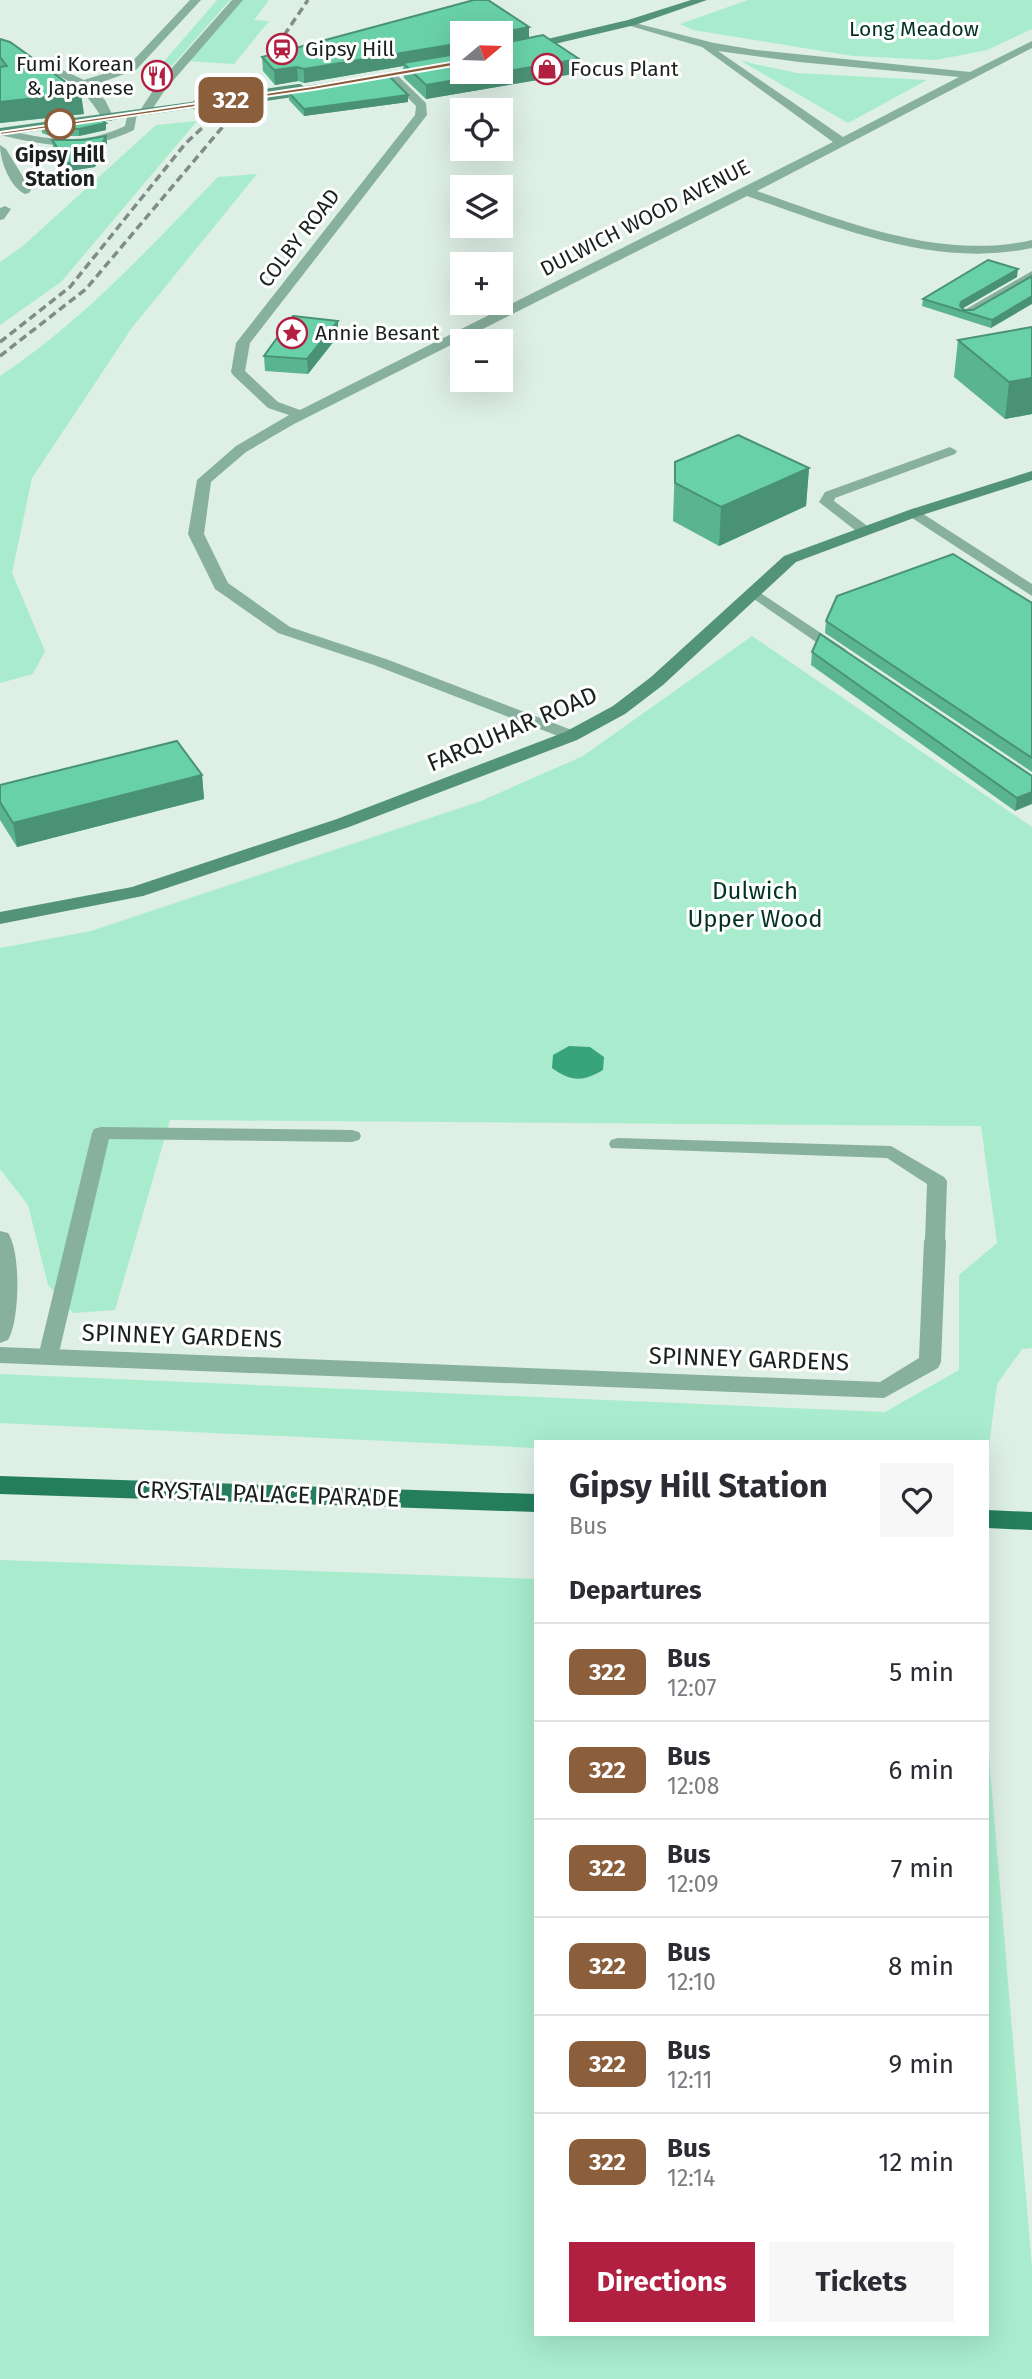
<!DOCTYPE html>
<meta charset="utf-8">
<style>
:root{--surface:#fff;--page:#f7f7f7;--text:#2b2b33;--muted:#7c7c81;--line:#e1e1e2;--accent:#b22041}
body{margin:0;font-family:"Fira Sans",sans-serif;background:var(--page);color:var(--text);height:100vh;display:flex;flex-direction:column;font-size:26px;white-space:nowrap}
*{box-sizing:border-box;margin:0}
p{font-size:23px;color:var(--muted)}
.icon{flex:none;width:38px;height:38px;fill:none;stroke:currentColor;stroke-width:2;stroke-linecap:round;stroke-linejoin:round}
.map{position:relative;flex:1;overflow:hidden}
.drawer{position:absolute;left:534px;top:1440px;width:455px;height:896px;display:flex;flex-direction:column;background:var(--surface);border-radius:0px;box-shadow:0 7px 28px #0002}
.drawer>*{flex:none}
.badge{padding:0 14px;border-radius:10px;font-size:24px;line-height:46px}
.needle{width:46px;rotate:71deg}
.controls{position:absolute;left:450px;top:21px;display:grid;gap:14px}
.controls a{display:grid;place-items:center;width:63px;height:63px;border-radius:0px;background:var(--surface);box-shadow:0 7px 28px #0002;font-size:35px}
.map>.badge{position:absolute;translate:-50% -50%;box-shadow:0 0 0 4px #fff}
h2{padding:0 35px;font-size:26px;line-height:63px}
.round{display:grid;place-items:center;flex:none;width:74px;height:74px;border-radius:0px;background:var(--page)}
.summary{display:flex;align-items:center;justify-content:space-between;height:119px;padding:0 35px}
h1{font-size:33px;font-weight:700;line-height:52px}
.primary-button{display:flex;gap:14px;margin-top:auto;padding:14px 35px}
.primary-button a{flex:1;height:80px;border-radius:0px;background:var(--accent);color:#fff;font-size:28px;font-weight:700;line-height:80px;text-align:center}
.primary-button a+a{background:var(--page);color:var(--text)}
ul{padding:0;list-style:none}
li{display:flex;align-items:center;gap:21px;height:98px;padding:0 35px;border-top:2px solid var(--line)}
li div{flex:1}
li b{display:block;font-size:26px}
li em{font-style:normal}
li .badge{min-width:77px;font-weight:700;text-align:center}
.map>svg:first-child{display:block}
</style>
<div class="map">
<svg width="1032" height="2379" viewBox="0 0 1032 2379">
<rect width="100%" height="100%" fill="#deefe6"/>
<path fill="#a8eccd" d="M 217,0 L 230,0 L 172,66 L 161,65 Z
M 238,0 L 269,0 L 254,20 L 269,21 L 234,64 L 185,61 Z
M 748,0 L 1032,0 L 1032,29 L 987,50 L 936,60 L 853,56 L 693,30 L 680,24 Z
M 741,61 L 797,73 L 927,80 L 848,123 Z
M 197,121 L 61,282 L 0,325 L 0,262 L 24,245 L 156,125 Z
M 257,174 L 131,329 L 32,478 L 12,573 L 45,651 L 33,674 L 0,683 L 0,376 C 83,321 149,248 218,177 Z
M 752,636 L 1032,827 L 1032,1348 L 1022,1349 L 997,1384 L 987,1462 L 987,1442 L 536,1442 L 535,1448 L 0,1423 L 0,1374 L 885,1412 L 959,1370 L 959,1275 L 997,1243 L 981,1126 L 170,1120 L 115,1310 L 73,1313 L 48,1285 L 28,1205 L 0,1169 L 0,948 L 91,931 L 481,801 L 583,756 Z
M 0,1560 L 535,1579 L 536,2334 L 987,2334 L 987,1732 L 1032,2268 L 1032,2379 L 0,2379 Z"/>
<path fill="#38a47c" d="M 569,1046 L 590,1047 L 604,1057 L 603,1070 C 583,1082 571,1082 552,1068 L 553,1055 Z"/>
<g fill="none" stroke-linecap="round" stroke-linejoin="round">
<path fill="#87b09d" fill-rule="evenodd" d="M 128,112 L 137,114 L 134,130 C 85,153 51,147 0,135 L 0,129 L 3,129 C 47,140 83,146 125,126 Z
M 5,206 L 11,209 L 4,219 L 0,220 L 0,208 Z
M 1032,271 L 1032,280 L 971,315 L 963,315 L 961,312 Z
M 950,447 L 957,451 L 955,454 L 835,498 L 834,501 L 870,528 L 870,534 L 860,534 L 819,502 L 825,492 Z
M 753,588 L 845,649 L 848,652 L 845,655 L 835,655 L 748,595 L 746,592 Z
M 101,1127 L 352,1130 L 359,1132 L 361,1136 L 359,1140 L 352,1142 L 109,1139 L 58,1357 L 55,1362 L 48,1364 L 41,1362 L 38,1357 L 92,1133 L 94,1129 Z
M 618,1138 L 891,1146 L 944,1177 L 947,1181 L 945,1241 L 942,1246 L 928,1246 L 925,1241 L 927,1184 L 887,1158 L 611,1148 L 609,1144 L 611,1140 Z"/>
<path fill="#87b09d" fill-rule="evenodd" d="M 190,0 L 201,0 L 136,70 L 91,86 L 105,100 L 114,118 L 112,121 L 104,121 C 76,73 50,72 0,56 L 0,49 L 52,65 L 84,80 L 128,66 Z
M 232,0 L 243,0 L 165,90 L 149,114 L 141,114 L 139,112 L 156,86 Z
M 627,21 L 714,43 L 756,50 L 970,72 L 1032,41 L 1032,48 L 757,191 C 844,221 939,261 1032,240 L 1032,248 C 936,269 837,227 747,196 L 294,424 L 246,452 L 211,482 L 204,534 L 228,583 L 290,627 L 386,659 L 577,732 L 580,736 L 571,741 L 374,665 L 278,633 L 215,589 L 188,534 L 197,480 L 236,446 L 289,415 L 268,408 L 233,375 L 231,372 L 236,343 L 415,115 L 416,106 L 388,78 L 388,74 L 396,74 L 426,103 L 427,115 L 250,343 L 245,371 L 278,402 L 300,410 L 833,142 L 702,47 L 627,25 ZM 718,51 L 799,62 L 959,77 L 843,137 Z
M 0,145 L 6,149 L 31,190 L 29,193 L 25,194 C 10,187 0,161 0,145 Z
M 914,508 L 1032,584 L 1032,596 L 909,516 L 906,513 Z
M 0,1231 L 8,1233 C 21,1251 20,1321 8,1340 L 0,1343 Z
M 935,1234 L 943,1236 L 946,1241 L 941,1362 L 938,1368 L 884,1398 L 0,1363 L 0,1347 L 880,1382 L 919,1358 L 924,1241 L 927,1236 Z"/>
<path fill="#539378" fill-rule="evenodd" d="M 691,0 L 707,0 L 635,25 L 500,57 L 500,50 L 628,20 Z
M 462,59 L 462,65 L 361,83 L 355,80 L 361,77 Z
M 198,101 L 202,103 L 202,107 L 0,136 L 0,128 Z
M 1032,471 L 1032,480 L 919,516 L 796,562 L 663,685 L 625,714 L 577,740 L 349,827 L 143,896 L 0,924 L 0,912 L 132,887 L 337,819 L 565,732 L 613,706 L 651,677 L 784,556 L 909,510 Z"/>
<path fill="#247e5d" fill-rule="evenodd" d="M 0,1476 L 536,1494 L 536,1512 L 0,1494 Z
M 987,1510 L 1032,1512 L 1032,1530 L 987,1528 Z"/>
<path stroke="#808c86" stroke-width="3.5" stroke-dasharray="8 4.5" stroke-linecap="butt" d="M 270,56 L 308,0
M 0,342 L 70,287 L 185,144 L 216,115
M 0,356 L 86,289 L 236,111"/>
<path stroke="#539378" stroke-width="12" d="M 198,105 L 299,90"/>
</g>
<path fill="#5ab490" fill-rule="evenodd" d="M 474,0 L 529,38 L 579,59 L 579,73 L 426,99 L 404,78 L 403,66 L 304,83 L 298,81 L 275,85 L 263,71 L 262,57 ZM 462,33 L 500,72 L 462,72 Z
M 0,39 L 84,114 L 0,123 Z
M 289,93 L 408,95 L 408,102 L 304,116 L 289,100 Z
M 41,125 L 106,130 L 79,136 L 50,136 L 42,133 Z
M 106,136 L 107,143 L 95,167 L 69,171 L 53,147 L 52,140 L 83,140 Z
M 1032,276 L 991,328 L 922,306 L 923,299 L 1017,277 L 962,308 L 964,310 L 973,310 Z
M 1032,327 L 1032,414 L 1005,419 L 954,377 L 958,340 Z
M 338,336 L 308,374 L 265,371 L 264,356 Z
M 675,462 L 809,468 L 806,506 L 719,546 L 673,521 Z
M 1032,603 L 1032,772 L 825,633 L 826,621 Z
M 812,652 L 1032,776 L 1015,811 L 811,665 Z
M 202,775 L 204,799 L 17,847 L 0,820 L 0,785 Z"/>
<path fill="#4a9275" d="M 529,27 L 529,41 L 500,47 L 500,33 Z
M 461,42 L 462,56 L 403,63 L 403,66 L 304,83 L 304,69 Z
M 579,59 L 579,73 L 426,99 L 426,85 Z
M 297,67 L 298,81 L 275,85 L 274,70 Z
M 81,93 L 84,114 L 0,123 L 0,102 Z
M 408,95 L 408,102 L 304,116 L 304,109 Z
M 106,123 L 106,130 L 79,136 L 79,129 Z
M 106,136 L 107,143 L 95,167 L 69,171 L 68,163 Z
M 1018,269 L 1017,277 L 960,310 L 959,313 L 961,302 Z
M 1032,296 L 1032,304 L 991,328 L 992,320 Z
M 338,321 L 338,336 L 308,374 L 307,359 Z
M 1032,378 L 1032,414 L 1005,419 L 1009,382 Z
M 809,468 L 806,506 L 719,546 L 721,507 Z
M 202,775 L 204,799 L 17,847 L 13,823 Z
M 1032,792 L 1032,804 L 1015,811 L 1017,798 Z"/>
<path fill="#69d1a7" stroke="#4a9275" stroke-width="2" d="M 474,0 L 488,0 L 529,27 L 500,33 L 462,33 L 462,43 L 304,69 L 297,67 L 274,70 L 262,57 Z
M 543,35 L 579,59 L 426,85 L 403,63 L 462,53 L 462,72 L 500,72 L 500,44 Z
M 0,39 L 10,42 L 81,93 L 0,102 L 0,67 L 7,66 L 0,57 Z
M 387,74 L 408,95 L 304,109 L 289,93 L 306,87 Z
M 97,117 L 106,123 L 79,129 L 49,128 L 41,125 Z
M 106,136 L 94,160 L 68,163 L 52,140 L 83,140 Z
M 988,260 L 1018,269 L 961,302 L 960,306 L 964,310 L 973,310 L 1032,276 L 1032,296 L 992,320 L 923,299 Z
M 293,316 L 338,321 L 307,359 L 264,356 Z
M 1032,327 L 1032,378 L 1009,382 L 958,340 Z
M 738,435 L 809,468 L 721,507 L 675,483 L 675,462 Z
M 953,554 L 1032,603 L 1032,758 L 826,621 L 837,596 Z
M 820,634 L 1032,776 L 1032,792 L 1017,798 L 812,652 Z
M 177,741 L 202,775 L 13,823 L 0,802 L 0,785 Z"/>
<path fill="#8b5e3c" stroke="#fff" stroke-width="2" d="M 462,60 L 465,64 L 313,90 L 0,135 L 0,132 L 313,86 Z"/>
<defs>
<g id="station-ring" transform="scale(1.575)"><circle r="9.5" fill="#fff" stroke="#b22041" stroke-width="1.5"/><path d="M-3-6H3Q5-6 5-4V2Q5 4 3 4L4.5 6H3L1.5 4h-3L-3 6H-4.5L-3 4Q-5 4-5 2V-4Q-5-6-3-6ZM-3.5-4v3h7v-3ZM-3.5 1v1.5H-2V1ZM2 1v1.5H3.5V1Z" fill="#b22041"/></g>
<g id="shop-ring" transform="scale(1.575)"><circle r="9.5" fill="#fff" stroke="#b22041" stroke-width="1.5"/><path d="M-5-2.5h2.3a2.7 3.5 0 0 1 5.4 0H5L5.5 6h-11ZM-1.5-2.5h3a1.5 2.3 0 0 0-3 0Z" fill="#b22041"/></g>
<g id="restaurant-ring" transform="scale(1.575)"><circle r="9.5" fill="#fff" stroke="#b22041" stroke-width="1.5"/><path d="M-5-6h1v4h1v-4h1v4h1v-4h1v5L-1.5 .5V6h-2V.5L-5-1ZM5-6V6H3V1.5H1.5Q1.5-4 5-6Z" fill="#b22041"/></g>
<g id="sight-ring" transform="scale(1.575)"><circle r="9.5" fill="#fff" stroke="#b22041" stroke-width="1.5"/><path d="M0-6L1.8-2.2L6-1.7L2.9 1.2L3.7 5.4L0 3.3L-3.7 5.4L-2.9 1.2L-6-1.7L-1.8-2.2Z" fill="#b22041"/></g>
</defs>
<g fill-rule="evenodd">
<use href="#station-ring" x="282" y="49"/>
<use href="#shop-ring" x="547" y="69"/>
<use href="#restaurant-ring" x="157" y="76"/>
<use href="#sight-ring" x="292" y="333"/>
</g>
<circle fill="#fff" stroke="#8b5e3c" stroke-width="3.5" cx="60" cy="124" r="14"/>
<g text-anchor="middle" stroke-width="6" stroke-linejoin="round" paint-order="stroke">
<g font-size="21" fill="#033323" stroke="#fff">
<text x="914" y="36">Long Meadow</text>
</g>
<g font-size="21" fill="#1b211e" stroke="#fff" text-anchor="start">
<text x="305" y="56">Gipsy Hill</text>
<text x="134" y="71" text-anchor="end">Fumi Korean<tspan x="134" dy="24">&amp; Japanese</tspan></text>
<text x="570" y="76">Focus Plant</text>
<text x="315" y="340">Annie Besant</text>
</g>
<g font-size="21" font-weight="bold" fill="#1b211e" stroke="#fff">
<text x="60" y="162">Gipsy Hill<tspan x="60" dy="24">Station</tspan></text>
</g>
<g font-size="21" fill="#1b211e" stroke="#fff">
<text transform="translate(645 218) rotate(-27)" y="7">DULWICH WOOD AVENUE</text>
<text transform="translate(299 238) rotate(-52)" y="7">COLBY ROAD</text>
</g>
<g font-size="24" fill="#1b211e" stroke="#fff">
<text transform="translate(512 729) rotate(-23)" y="8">FARQUHAR ROAD</text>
<text transform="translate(182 1336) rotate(2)" y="8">SPINNEY GARDENS</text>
<text transform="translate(749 1359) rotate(2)" y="8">SPINNEY GARDENS</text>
<text transform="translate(268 1494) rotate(2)" y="8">CRYSTAL PALACE PARADE</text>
</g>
<g font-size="24" fill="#033323" stroke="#fff">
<text x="755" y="899">Dulwich<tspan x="755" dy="28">Upper Wood</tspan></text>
</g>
</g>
</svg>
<div class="controls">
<a><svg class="needle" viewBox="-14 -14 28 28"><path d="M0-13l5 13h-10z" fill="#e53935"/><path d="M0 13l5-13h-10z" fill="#7c7c81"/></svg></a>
<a><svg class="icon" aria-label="locate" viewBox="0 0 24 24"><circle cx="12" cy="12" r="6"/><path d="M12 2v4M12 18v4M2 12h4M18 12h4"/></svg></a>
<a><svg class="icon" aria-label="layers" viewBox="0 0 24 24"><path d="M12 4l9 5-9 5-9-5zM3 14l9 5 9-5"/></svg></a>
<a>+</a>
<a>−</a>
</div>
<b class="badge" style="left:231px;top:100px;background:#8b5e3c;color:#fff">322</b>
<section class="drawer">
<div class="summary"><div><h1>Gipsy Hill Station</h1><p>Bus</p></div><a class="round"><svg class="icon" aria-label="heart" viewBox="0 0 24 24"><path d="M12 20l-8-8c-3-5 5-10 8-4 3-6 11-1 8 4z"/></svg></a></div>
<h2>Departures</h2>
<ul>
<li><span class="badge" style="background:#8b5e3c;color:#fff">322</span><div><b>Bus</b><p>12:07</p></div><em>5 min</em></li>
<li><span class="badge" style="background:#8b5e3c;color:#fff">322</span><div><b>Bus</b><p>12:08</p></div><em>6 min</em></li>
<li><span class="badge" style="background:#8b5e3c;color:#fff">322</span><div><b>Bus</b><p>12:09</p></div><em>7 min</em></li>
<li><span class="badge" style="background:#8b5e3c;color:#fff">322</span><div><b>Bus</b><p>12:10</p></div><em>8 min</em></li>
<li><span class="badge" style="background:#8b5e3c;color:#fff">322</span><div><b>Bus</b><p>12:11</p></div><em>9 min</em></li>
<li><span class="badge" style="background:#8b5e3c;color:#fff">322</span><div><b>Bus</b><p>12:14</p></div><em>12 min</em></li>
</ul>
<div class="primary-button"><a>Directions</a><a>Tickets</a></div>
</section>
</div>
